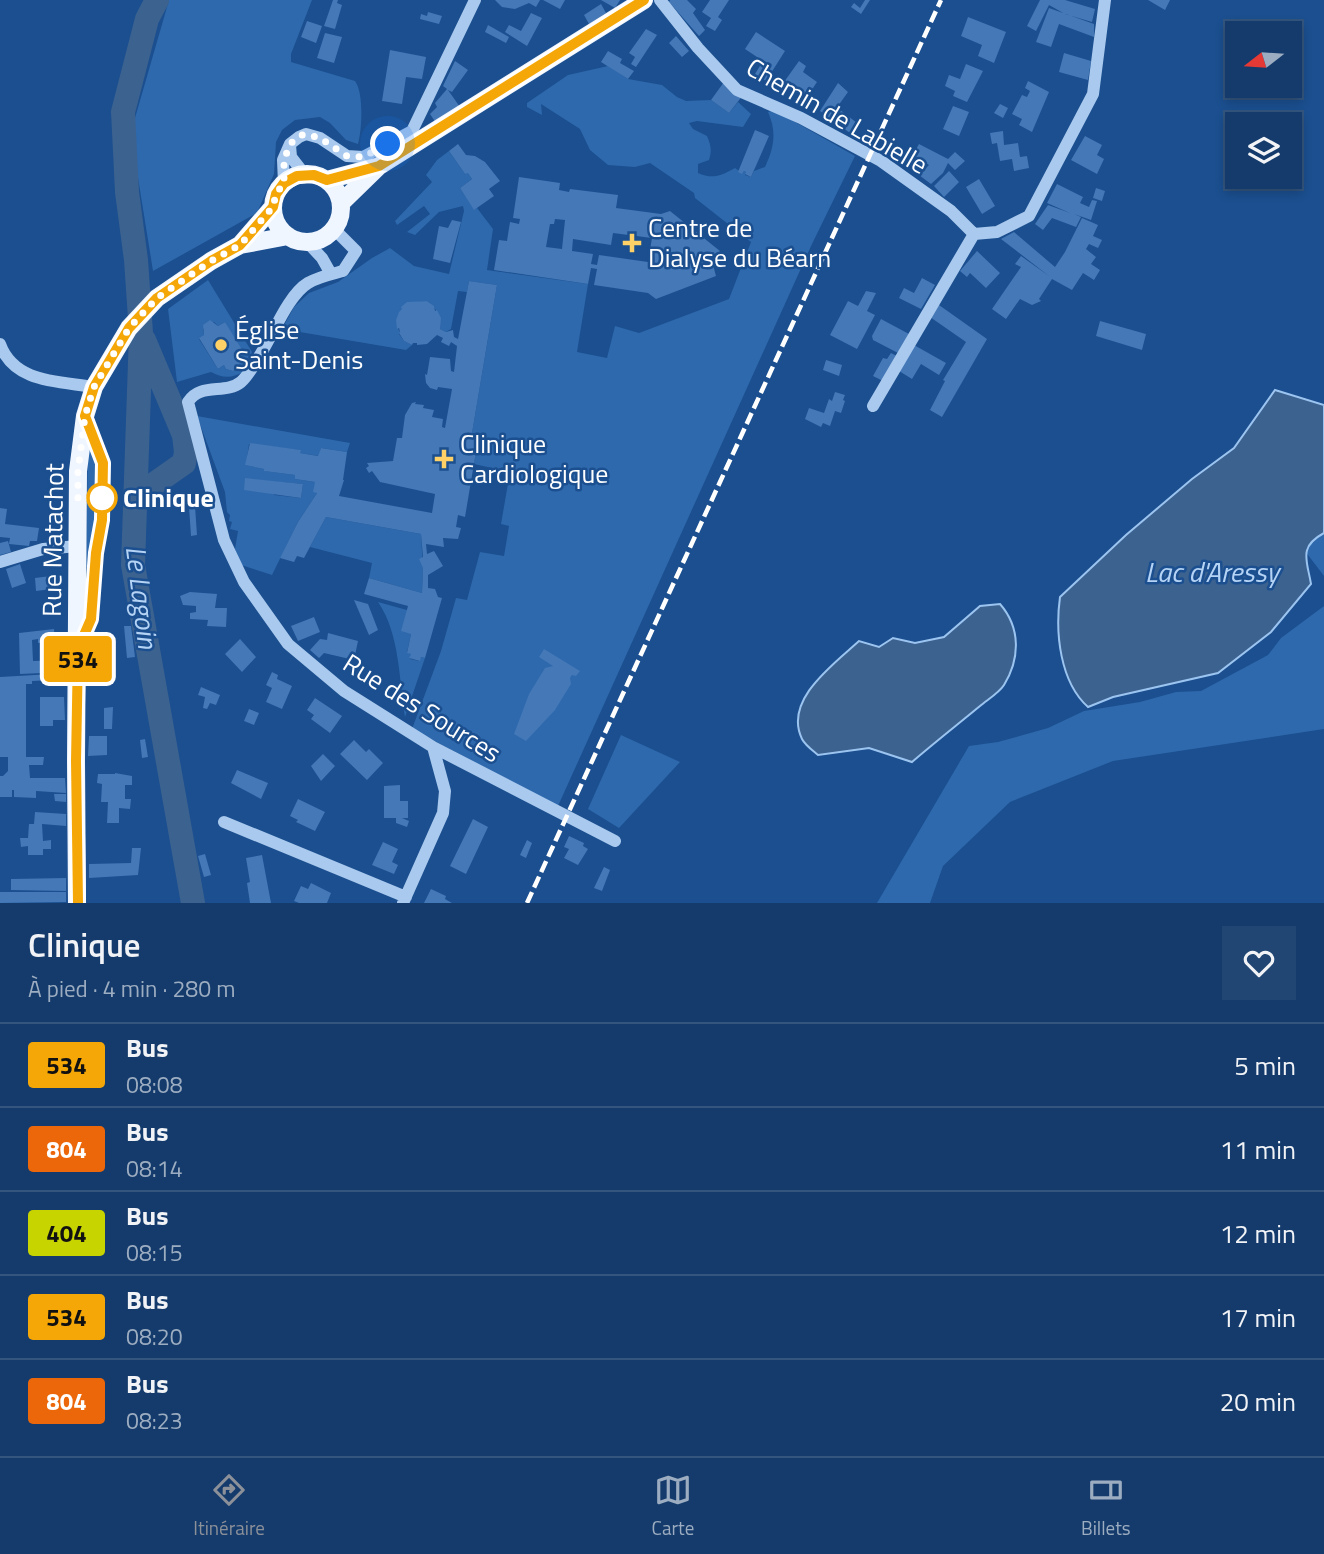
<!DOCTYPE html>
<html lang="fr">
<meta charset="utf-8">
<style>
:root{--surface:#143b6b;--page:#214673;--text:#f1f3f6;--muted:#9dadc1;--line:#33557e;--accent:#8c9099}
body{margin:0;font-family:"Titillium Web",sans-serif;background:var(--page);color:var(--text);height:100vh;display:flex;flex-direction:column;font-size:26px;white-space:nowrap}
*{box-sizing:border-box;margin:0}
p{font-size:23px;color:var(--muted)}
.icon{flex:none;width:38px;height:38px;fill:none;stroke:currentColor;stroke-width:2;stroke-linecap:round;stroke-linejoin:round}
.map{position:relative;height:903px;overflow:hidden}
.details{display:flex;flex-direction:column;background:var(--surface);flex:1}
.details>*{flex:none}
.badge{padding:0 14px;border-radius:5px;font-size:24px;line-height:46px}
.needle{width:46px;rotate:253deg}
.buttons{position:absolute;left:1225px;top:21px;display:grid;gap:14px}
.buttons a{display:grid;place-items:center;width:77px;height:77px;border-radius:0px;background:var(--surface);box-shadow:0 4px 10px #0003,0 0 0 2px var(--line);font-size:35px}
.you{position:absolute;width:35px;height:35px;margin:-18px;border:5px solid #fff;border-radius:50%;background:#1a73e8;box-shadow:0 0 0 10px #1a73e833}
.map>.badge{position:absolute;translate:-50% -50%;box-shadow:0 0 0 4px #fff}
.round{display:grid;place-items:center;flex:none;width:74px;height:74px;border-radius:0px;background:var(--page)}
.overview{display:flex;align-items:center;justify-content:space-between;height:119px;padding:0 28px}
h1{font-size:33px;font-weight:600;line-height:52px}
ul{padding:0;list-style:none}
li{display:flex;align-items:center;gap:21px;height:84px;padding:0 28px;border-top:2px solid var(--line)}
li div{flex:1}
li b{display:block;font-size:26px}
li em{font-style:normal}
li .badge{min-width:77px;font-weight:700;text-align:center}
.menu{display:flex;justify-content:space-around;align-items:center;height:98px;border-top:2px solid var(--line);background:var(--surface);font-size:19px;color:var(--muted)}
.menu a{display:grid;justify-items:center;gap:4px}
.menu .selected{color:var(--accent)}
.map>svg:first-child{display:block}
</style>
<div class="map">
<svg width="1324" height="903" viewBox="0 0 1324 903">
<rect width="100%" height="100%" fill="#1b4f8f"/>
<path fill="#2e69ad" fill-rule="evenodd" d="M 169,0 L 312,0 L 291,54 L 291,62 L 355,81 C 364,93 362,130 358,144 L 346,140 L 330,123 L 320,117 L 295,120 L 282,130 L 276,142 L 274,174 L 257,213 L 153,271 L 135,159 L 135,118 Z
M 608,66 L 628,79 L 662,85 L 677,97 L 686,101 L 711,100 L 729,113 L 738,102 L 751,114 L 743,127 L 697,121 L 689,123 L 693,129 L 707,136 C 711,145 712,151 709,160 L 698,164 L 698,173 C 713,180 722,175 735,168 L 742,173 L 744,171 L 746,172 L 745,175 L 751,177 L 754,171 L 765,167 C 774,148 777,132 768,112 L 774,110 L 855,156 L 812,244 L 558,806 L 412,729 L 441,651 L 456,598 L 467,600 L 480,552 L 504,556 L 509,526 L 501,524 L 510,472 L 474,464 L 477,440 L 471,439 L 497,285 L 469,281 L 467,292 L 458,291 L 451,329 L 446,332 L 440,329 C 441,317 436,307 427,301 L 407,303 C 399,314 393,321 400,332 L 399,334 L 404,341 L 412,345 L 406,350 L 282,329 L 294,307 L 309,293 L 338,282 L 372,258 L 390,248 L 414,266 L 449,274 L 464,211 L 463,206 L 439,212 L 415,235 L 407,232 L 430,214 L 424,206 L 397,225 L 395,221 L 432,182 L 426,175 L 437,160 L 449,151 L 465,174 L 468,172 L 472,179 L 460,188 L 474,209 L 477,208 L 493,229 L 487,270 L 588,284 L 577,352 L 607,358 L 615,326 L 639,333 L 729,299 L 751,242 L 695,198 L 694,193 L 650,163 L 635,167 L 608,165 L 590,150 L 580,129 L 541,104 L 542,115 L 527,107 L 527,103 L 568,75 Z
M 208,280 L 252,352 L 245,371 C 233,378 223,379 211,372 L 177,382 L 168,309 ZM 214,322 L 218,326 L 225,322 L 240,362 L 239,368 L 233,371 L 226,369 L 224,365 L 218,369 L 199,339 L 204,335 L 203,329 Z
M 197,416 L 350,443 L 347,452 L 321,448 L 319,456 L 300,453 L 300,450 L 249,444 L 246,465 L 264,469 L 265,471 L 295,475 L 295,479 L 315,482 L 317,493 L 298,522 L 272,575 L 241,565 L 235,549 L 238,531 L 230,529 L 232,522 L 229,521 L 230,515 L 227,512 L 225,492 ZM 245,479 L 303,484 L 301,498 L 274,495 L 273,492 Z
M 88,440 L 99,466 L 96,521 L 89,567 L 86,567 Z
M 326,517 L 421,534 L 423,568 L 422,593 L 369,578 L 372,563 L 310,547 Z
M 1324,533 L 1324,576 L 1305,551 L 1311,540 Z
M 378,602 L 407,610 L 411,634 L 407,652 L 411,654 L 410,659 L 419,661 L 421,657 L 425,658 L 405,717 C 399,680 400,634 378,602 Z
M 1324,606 L 1324,729 L 1113,761 L 1010,802 L 943,866 L 930,903 L 877,903 L 969,746 L 998,742 L 1048,728 L 1084,711 L 1140,702 L 1176,692 L 1201,691 L 1268,655 L 1281,638 Z
M 621,735 L 680,762 L 619,828 L 588,809 Z"/>
<path fill="#3c6290" stroke="#9cc4f0" stroke-width="2" d="M 1275,390 L 1324,405 L 1324,533 C 1298,547 1307,560 1311,584 L 1271,632 L 1218,673 L 1113,697 L 1088,707 C 1060,682 1055,633 1060,597 L 1126,535 L 1192,479 L 1234,448 Z
M 1000,604 C 1021,628 1020,659 1004,685 C 999,693 987,700 980,706 C 957,725 934,743 912,762 L 869,748 L 818,755 C 812,750 805,745 802,739 C 783,700 834,664 859,641 L 879,647 L 893,638 L 915,643 L 944,637 L 980,606 Z"/>
<g fill="none" stroke-linecap="round" stroke-linejoin="round">
<path stroke="#3c6290" stroke-width="24" d="M 157,0 L 147,19 L 123,112 L 127,192 L 136,260 L 141,333 L 133,565 L 193,903
M 137,496 L 184,463 L 186,452 L 184,435 L 144,340"/>
</g>
<path fill="#4478b7" fill-rule="evenodd" d="M 333,0 L 338,0 L 337,3 L 342,5 L 335,29 L 324,26 Z
M 495,0 L 540,0 L 536,7 L 529,3 L 515,9 L 502,7 Z
M 543,0 L 565,0 L 560,9 Z
M 601,0 L 620,0 L 615,8 Z
M 670,0 L 687,0 L 696,9 L 693,13 L 705,30 L 699,36 L 669,2 Z
M 710,0 L 729,0 L 718,17 L 722,20 L 715,31 L 706,26 L 711,18 L 702,12 Z
M 865,0 L 870,0 L 861,14 L 851,7 L 854,3 L 860,8 Z
M 1040,0 L 1065,0 L 1095,9 L 1092,22 L 1065,14 L 1049,5 L 1036,31 L 1027,26 Z
M 1148,0 L 1170,0 L 1165,10 Z
M 601,4 L 606,13 L 589,24 L 584,15 Z
M 1049,8 L 1094,24 L 1094,37 L 1059,24 L 1051,47 L 1036,42 Z
M 428,12 L 442,16 L 439,24 L 420,19 L 421,14 L 427,16 Z
M 531,13 L 542,18 L 527,46 L 505,32 L 509,25 L 521,31 Z
M 968,17 L 1006,32 L 994,63 L 978,56 L 982,45 L 961,36 Z
M 307,21 L 322,26 L 316,43 L 301,37 Z
M 488,25 L 509,37 L 506,43 L 485,32 Z
M 646,29 L 657,35 L 636,67 L 631,64 L 635,57 L 629,53 Z
M 756,32 L 785,51 L 766,81 L 755,74 L 763,61 L 745,49 Z
M 325,33 L 342,37 L 334,63 L 317,58 Z
M 676,36 L 689,51 L 682,57 L 669,43 Z
M 390,50 L 426,57 L 422,79 L 406,77 L 402,104 L 382,101 Z
M 608,51 L 622,59 L 620,63 L 634,71 L 628,79 L 601,62 Z
M 1064,53 L 1091,61 L 1088,80 L 1059,72 Z
M 455,61 L 468,70 L 452,92 L 448,90 L 460,107 L 436,123 L 430,114 L 437,107 L 435,103 L 447,89 L 443,86 Z
M 799,61 L 806,66 L 803,72 L 817,82 L 807,97 L 784,82 Z
M 966,64 L 983,71 L 967,102 L 953,96 L 955,91 L 945,86 L 949,75 L 960,79 Z
M 1028,81 L 1049,92 L 1032,132 L 1019,125 L 1022,119 L 1012,114 L 1022,95 L 1027,97 L 1030,91 L 1025,88 Z
M 724,82 L 743,95 L 729,113 L 711,100 Z
M 838,83 L 848,92 L 838,106 L 839,109 L 857,123 L 850,133 L 820,111 Z
M 1000,104 L 1008,108 L 1003,118 L 994,113 Z
M 953,106 L 969,112 L 959,136 L 943,129 Z
M 755,130 L 769,136 L 751,177 L 745,174 L 746,172 L 744,171 L 742,174 L 738,172 Z
M 1003,131 L 1004,145 L 1018,143 L 1020,157 L 1027,156 L 1029,168 L 1014,171 L 1012,159 L 1000,161 L 997,143 L 992,144 L 990,133 Z
M 1085,136 L 1102,145 L 1097,155 L 1104,159 L 1097,174 L 1071,160 Z
M 458,144 L 466,155 L 475,156 L 485,162 L 500,181 L 489,189 L 494,196 L 474,210 L 460,188 L 472,179 L 468,173 L 465,174 L 449,151 Z
M 919,144 L 948,159 L 955,152 L 965,161 L 955,170 L 948,163 L 943,173 L 931,184 L 919,175 L 929,165 L 923,161 L 921,166 L 910,160 Z
M 949,171 L 959,182 L 944,197 L 934,186 Z
M 519,177 L 560,183 L 559,190 L 569,192 L 570,189 L 618,195 L 616,208 L 661,214 L 670,211 L 720,251 L 712,261 L 716,276 L 656,299 L 648,293 L 594,285 L 597,269 L 591,268 L 588,284 L 494,270 L 499,240 L 507,241 L 510,222 L 519,224 L 520,219 L 513,218 ZM 555,219 L 565,220 L 562,249 L 546,247 L 550,224 L 554,224 ZM 613,233 L 652,238 L 648,262 L 599,255 L 597,265 L 591,264 L 593,254 L 572,251 L 573,239 L 611,245 Z
M 979,179 L 995,206 L 982,214 L 966,187 Z
M 1057,184 L 1083,197 L 1080,203 L 1089,207 L 1092,200 L 1097,201 L 1091,220 L 1074,214 L 1081,217 L 1076,227 L 1052,218 L 1043,230 L 1035,224 L 1048,205 L 1070,213 L 1047,203 Z
M 1096,188 L 1105,191 L 1102,201 L 1093,198 Z
M 1082,218 L 1098,225 L 1093,236 L 1102,240 L 1098,248 L 1089,244 L 1086,249 L 1096,257 L 1091,264 L 1100,270 L 1094,280 L 1083,273 L 1072,290 L 1052,279 L 1039,299 L 1041,301 L 1032,305 L 1020,299 L 1006,319 L 992,309 L 1021,267 L 1015,264 L 1021,256 L 1049,276 L 1001,239 L 1014,232 L 1055,267 L 1065,252 Z
M 452,220 L 461,222 L 450,263 L 433,259 L 439,226 L 448,228 Z
M 977,251 L 1000,273 L 986,288 L 970,273 L 967,277 L 960,271 Z
M 922,278 L 935,285 L 921,309 L 899,298 L 904,288 L 914,293 Z
M 469,281 L 497,285 L 471,439 L 478,440 L 465,517 L 458,515 L 456,527 L 461,528 L 458,539 L 443,538 L 444,547 L 426,544 L 427,554 L 434,551 L 443,566 L 428,575 L 428,588 L 435,589 L 438,597 L 442,598 L 425,658 L 421,657 L 420,661 L 409,658 L 411,654 L 407,653 L 411,634 L 401,631 L 408,606 L 364,594 L 369,578 L 422,593 L 423,568 L 419,559 L 423,557 L 421,534 L 326,517 L 304,558 L 297,556 L 294,562 L 280,558 L 298,522 L 317,493 L 313,492 L 315,482 L 295,479 L 295,475 L 264,471 L 264,469 L 245,465 L 250,443 L 301,450 L 300,453 L 318,456 L 321,448 L 347,452 L 343,480 L 344,480 L 339,496 L 432,513 L 435,494 L 380,482 L 372,471 L 369,473 L 366,468 L 369,466 L 367,463 L 393,461 L 397,438 L 402,438 L 405,415 L 412,403 L 416,402 L 415,404 L 424,405 L 423,408 L 434,410 L 432,417 L 443,419 L 442,427 L 445,428 L 452,389 L 438,387 L 437,390 L 430,388 L 426,383 L 425,374 L 427,375 L 430,357 L 450,359 L 451,371 L 454,372 L 457,346 L 451,342 L 449,346 L 441,342 L 443,338 L 437,335 L 427,344 L 417,345 L 417,343 L 413,343 L 412,345 L 404,341 L 399,333 L 400,332 L 399,328 L 397,329 L 396,320 L 399,312 L 402,309 L 401,307 L 407,302 L 427,301 L 434,306 L 435,311 L 437,310 L 441,318 L 440,329 L 446,332 L 453,330 L 454,337 L 458,339 Z
M 866,291 L 876,293 L 867,311 L 875,315 L 857,349 L 830,335 L 848,301 L 858,306 Z
M 939,305 L 987,339 L 942,417 L 930,410 L 945,381 L 943,380 L 966,342 L 930,317 Z
M 881,319 L 909,334 L 898,353 L 873,340 L 872,336 Z
M 210,320 L 218,326 L 225,322 L 244,353 L 237,357 L 240,362 L 239,368 L 233,371 L 226,369 L 224,365 L 218,369 L 199,338 L 204,335 L 203,325 Z
M 1100,321 L 1146,334 L 1142,350 L 1096,336 Z
M 914,345 L 946,363 L 939,375 L 921,364 L 912,379 L 899,371 Z
M 891,353 L 897,356 L 883,381 L 873,376 L 883,358 L 887,359 Z
M 826,360 L 842,365 L 839,376 L 823,370 Z
M 835,392 L 845,395 L 843,400 L 845,401 L 841,413 L 835,411 L 830,426 L 823,423 L 821,427 L 805,419 L 809,408 L 824,413 L 829,399 L 832,401 Z
M 245,478 L 303,484 L 301,498 L 244,490 Z
M 195,506 L 197,535 L 191,536 L 189,507 Z
M 0,508 L 7,509 L 5,524 L 39,528 L 37,541 L 30,541 L 29,546 L 9,544 L 10,538 L 0,537 Z
M 8,541 L 11,552 L 0,555 L 0,543 Z
M 20,564 L 26,583 L 12,588 L 6,569 Z
M 59,575 L 60,588 L 36,591 L 35,578 Z
M 190,592 L 217,594 L 215,608 L 227,608 L 226,627 L 207,626 L 208,620 L 190,619 L 190,613 L 196,612 L 196,606 L 183,605 L 180,596 Z
M 354,600 L 368,604 L 378,630 L 369,635 Z
M 314,617 L 320,632 L 298,641 L 291,626 Z
M 124,626 L 131,626 L 135,657 L 127,658 Z
M 54,629 L 55,641 L 38,643 L 38,639 L 32,640 L 33,661 L 64,660 L 64,672 L 20,674 L 19,633 Z
M 328,633 L 358,641 L 354,660 L 324,653 L 319,658 L 310,650 L 320,639 L 327,640 Z
M 240,639 L 256,657 L 242,672 L 225,654 Z
M 544,649 L 580,671 L 576,676 L 572,675 L 570,678 L 571,684 L 555,710 L 526,741 L 514,734 L 529,694 L 545,668 L 553,666 L 539,657 Z
M 272,672 L 278,675 L 277,679 L 292,686 L 282,709 L 266,702 L 272,688 L 266,685 Z
M 52,674 L 52,680 L 32,681 L 32,684 L 26,684 L 26,757 L 44,757 L 43,765 L 29,765 L 30,778 L 65,778 L 66,793 L 36,791 L 36,798 L 14,797 L 14,790 L 12,790 L 12,797 L 0,797 L 0,776 L 3,776 L 8,771 L 8,757 L 0,757 L 0,677 Z
M 201,687 L 220,695 L 216,705 L 210,703 L 207,709 L 203,708 L 205,697 L 198,695 Z
M 40,697 L 64,697 L 65,720 L 53,720 L 53,726 L 40,726 Z
M 315,698 L 342,716 L 330,733 L 311,719 L 314,715 L 307,710 Z
M 113,707 L 112,729 L 104,729 L 104,708 Z
M 249,709 L 259,713 L 254,725 L 244,721 Z
M 89,736 L 107,736 L 107,755 L 88,756 Z
M 145,739 L 148,757 L 142,758 L 140,740 Z
M 354,740 L 366,752 L 369,749 L 383,763 L 367,780 L 340,754 Z
M 323,754 L 335,766 L 321,781 L 311,766 Z
M 237,770 L 268,783 L 261,799 L 231,783 Z
M 115,773 L 132,776 L 132,785 L 125,785 L 125,799 L 131,799 L 130,809 L 119,808 L 119,823 L 107,823 L 108,802 L 101,802 L 102,784 L 97,783 L 98,774 L 115,774 Z
M 400,785 L 400,801 L 408,801 L 408,818 L 402,818 L 409,821 L 407,827 L 396,823 L 396,818 L 384,818 L 384,786 Z
M 54,794 L 66,794 L 66,802 L 55,801 Z
M 298,799 L 325,812 L 315,831 L 296,822 L 298,820 L 290,816 Z
M 35,812 L 66,814 L 66,826 L 42,824 L 43,841 L 51,840 L 51,849 L 43,849 L 43,855 L 28,855 L 28,846 L 21,847 L 20,838 L 28,838 L 29,824 L 34,824 Z
M 473,819 L 488,827 L 466,874 L 450,866 Z
M 569,836 L 584,843 L 583,846 L 588,849 L 578,865 L 564,858 L 569,849 L 564,847 Z
M 527,840 L 532,843 L 526,858 L 520,855 Z
M 383,842 L 398,849 L 392,862 L 398,865 L 394,874 L 372,865 Z
M 132,848 L 141,848 L 138,875 L 89,878 L 89,864 L 131,863 Z
M 205,854 L 211,875 L 204,877 L 198,856 Z
M 262,855 L 271,903 L 250,903 L 247,883 L 250,882 L 246,858 Z
M 604,867 L 610,870 L 602,891 L 594,888 Z
M 66,878 L 66,891 L 11,890 L 11,879 Z
M 311,883 L 331,893 L 327,903 L 299,903 L 294,901 L 301,886 L 308,889 Z
M 431,889 L 446,896 L 445,899 L 452,903 L 424,903 Z
M 0,892 L 66,892 L 66,902 L 0,903 Z"/>
<g fill="none" stroke-linecap="round" stroke-linejoin="round">
<path stroke="#a9c9ee" stroke-width="12" d="M 660,0 L 698,48 L 737,90 L 801,118 L 881,161 L 951,211 L 974,234 L 997,232 L 1029,216 L 1093,94 L 1105,0
M 290,145 L 291,157 L 305,175
M 284,183 L 283,160 L 290,144 L 299,137 L 306,134 L 320,138 L 347,156 L 363,157 L 412,131 L 475,0
M 334,229 L 356,251 L 343,271 C 332,274 318,277 308,283 C 288,295 273,335 260,355 C 255,363 249,375 241,382 C 225,395 201,382 188,402 L 224,540 L 244,582 L 288,644 L 344,691 L 433,747 L 615,841
M 308,243 L 322,258 L 331,274
M 0,344 C 14,383 58,381 94,387
M 873,406 L 974,234
M 0,562 L 43,549 L 78,546
M 224,822 L 406,897
M 403,903 L 443,813 L 445,791 L 433,747"/>
<path stroke="#f0f6ff" stroke-width="18" d="M273 208a34 34 0 1 1 68 0a34 34 0 1 1-68 0Z
M 327,180 L 376,167
M 341,203 L 379,166 L 644,0
M 240,245 L 273,207
M 77,903 L 76,761 L 78,471 L 85,416 L 94,387 L 129,328 L 157,298 L 211,261 L 240,245 L 288,236"/>
<path stroke="#fff" stroke-width="4.5" stroke-dasharray="12 5" stroke-linecap="butt" d="M 527,903 L 941,0"/>
</g>
<g fill="none" stroke-linecap="round" stroke-linejoin="round">
<g stroke="#fff" stroke-width="16">
<path id="line" d="M 78,903 L 76,761 L 78,649 L 91,619 L 96,553 L 102,520 L 103,463 L 85,416 L 94,387 L 129,328 L 157,298 L 211,261 L 240,245 L 273,207 L 276,194 L 284,183 L 297,176 L 314,175 L 327,180 L 379,166 L 644,0"/>
</g>
<use href="#line" stroke="#f5a707" stroke-width="10"/>
<path stroke="#fff" stroke-width="7" stroke-dasharray="0 12.6" d="M 102,498 L 78,499 L 78,471 L 85,416 L 94,387 L 129,328 L 157,298 L 211,261 L 240,245 L 273,207 L 276,194 L 284,183 L 284,160 L 290,144 L 299,136 L 306,134 L 320,138 L 347,156 L 363,157 L 388,144"/>
</g>
<g fill="#ffd166" stroke="#1b4f8f" stroke-width="2.5">
<path d="M628.5 232.5h7v7h7v7h-7v7h-7v-7h-7v-7h7z"/>
<circle cx="221" cy="345" r="7"/>
<path d="M440.5 448.5h7v7h7v7h-7v7h-7v-7h-7v-7h7z"/>
</g>
<circle fill="#fff" stroke="#f5a707" stroke-width="3.5" cx="102" cy="498" r="14"/>
<g text-anchor="middle" stroke-width="5" stroke-linejoin="round" paint-order="stroke">
<g font-size="26" fill="#fff" stroke="#1b4f8f">
<text transform="translate(837 116) rotate(30)" y="9">Chemin de Labielle</text>
<text transform="translate(53 540) rotate(-89)" y="9">Rue Matachot</text>
<text transform="translate(422 708) rotate(32)" y="9">Rue des Sources</text>
</g>
<g font-size="26" fill="#fff" stroke="#1b4f8f" text-anchor="start">
<text x="648" y="237">Centre de<tspan x="648" dy="30">Dialyse du Béarn</tspan></text>
<text x="235" y="339">Église<tspan x="235" dy="30">Saint-Denis</tspan></text>
<text x="460" y="453">Clinique<tspan x="460" dy="30">Cardiologique</tspan></text>
</g>
<g font-size="26" font-weight="bold" fill="#fff" stroke="#1b4f8f" text-anchor="start">
<text x="123" y="507">Clinique</text>
</g>
<g font-size="28" font-style="italic" fill="#b5d3f5" stroke="#1b4f8f">
<text x="1212" y="582">Lac d'Aressy</text>
<text transform="translate(142 597) rotate(83)" y="10">Le Lagoin</text>
</g>
</g>
</svg>
<div class="buttons">
<a><svg class="needle" viewBox="-14 -14 28 28"><path d="M0-13l5 13h-10z" fill="#e53935"/><path d="M0 13l5-13h-10z" fill="#9dadc1"/></svg></a>
<a><svg class="icon" aria-label="layers" viewBox="0 0 24 24"><path d="M12 4l9 5-9 5-9-5zM3 14l9 5 9-5"/></svg></a>
</div>
<div class="you" style="left:388px;top:144px"></div>
<b class="badge" style="left:78px;top:659px;background:#f5a707;color:#111">534</b>
</div>
<section class="details">
<div class="overview"><div><h1>Clinique</h1><p>À pied · 4 min · 280 m</p></div><a class="round"><svg class="icon" aria-label="heart" viewBox="0 0 24 24"><path d="M12 20l-8-8c-3-5 5-10 8-4 3-6 11-1 8 4z"/></svg></a></div>
<ul>
<li><span class="badge" style="background:#f5a707;color:#111">534</span><div><b>Bus</b><p>08:08</p></div><em>5 min</em></li>
<li><span class="badge" style="background:#ec660a;color:#fff">804</span><div><b>Bus</b><p>08:14</p></div><em>11 min</em></li>
<li><span class="badge" style="background:#c8d400;color:#111">404</span><div><b>Bus</b><p>08:15</p></div><em>12 min</em></li>
<li><span class="badge" style="background:#f5a707;color:#111">534</span><div><b>Bus</b><p>08:20</p></div><em>17 min</em></li>
<li><span class="badge" style="background:#ec660a;color:#fff">804</span><div><b>Bus</b><p>08:23</p></div><em>20 min</em></li>
</ul>
</section>
<nav class="menu">
<a class="selected"><svg class="icon" aria-label="directions" viewBox="0 0 24 24"><path d="M12 3l9 9-9 9-9-9zM9 14v-3h6M13 9l2 2-2 2"/></svg>Itinéraire</a>
<a><svg class="icon" aria-label="map" viewBox="0 0 24 24"><path d="M3 6l6-2 6 2 6-2v14l-6 2-6-2-6 2zM9 4v14M15 6v14"/></svg>Carte</a>
<a><svg class="icon" aria-label="tickets" viewBox="0 0 24 24"><path d="M3 7h18v10H3zM15 7v10"/></svg>Billets</a>
</nav>
